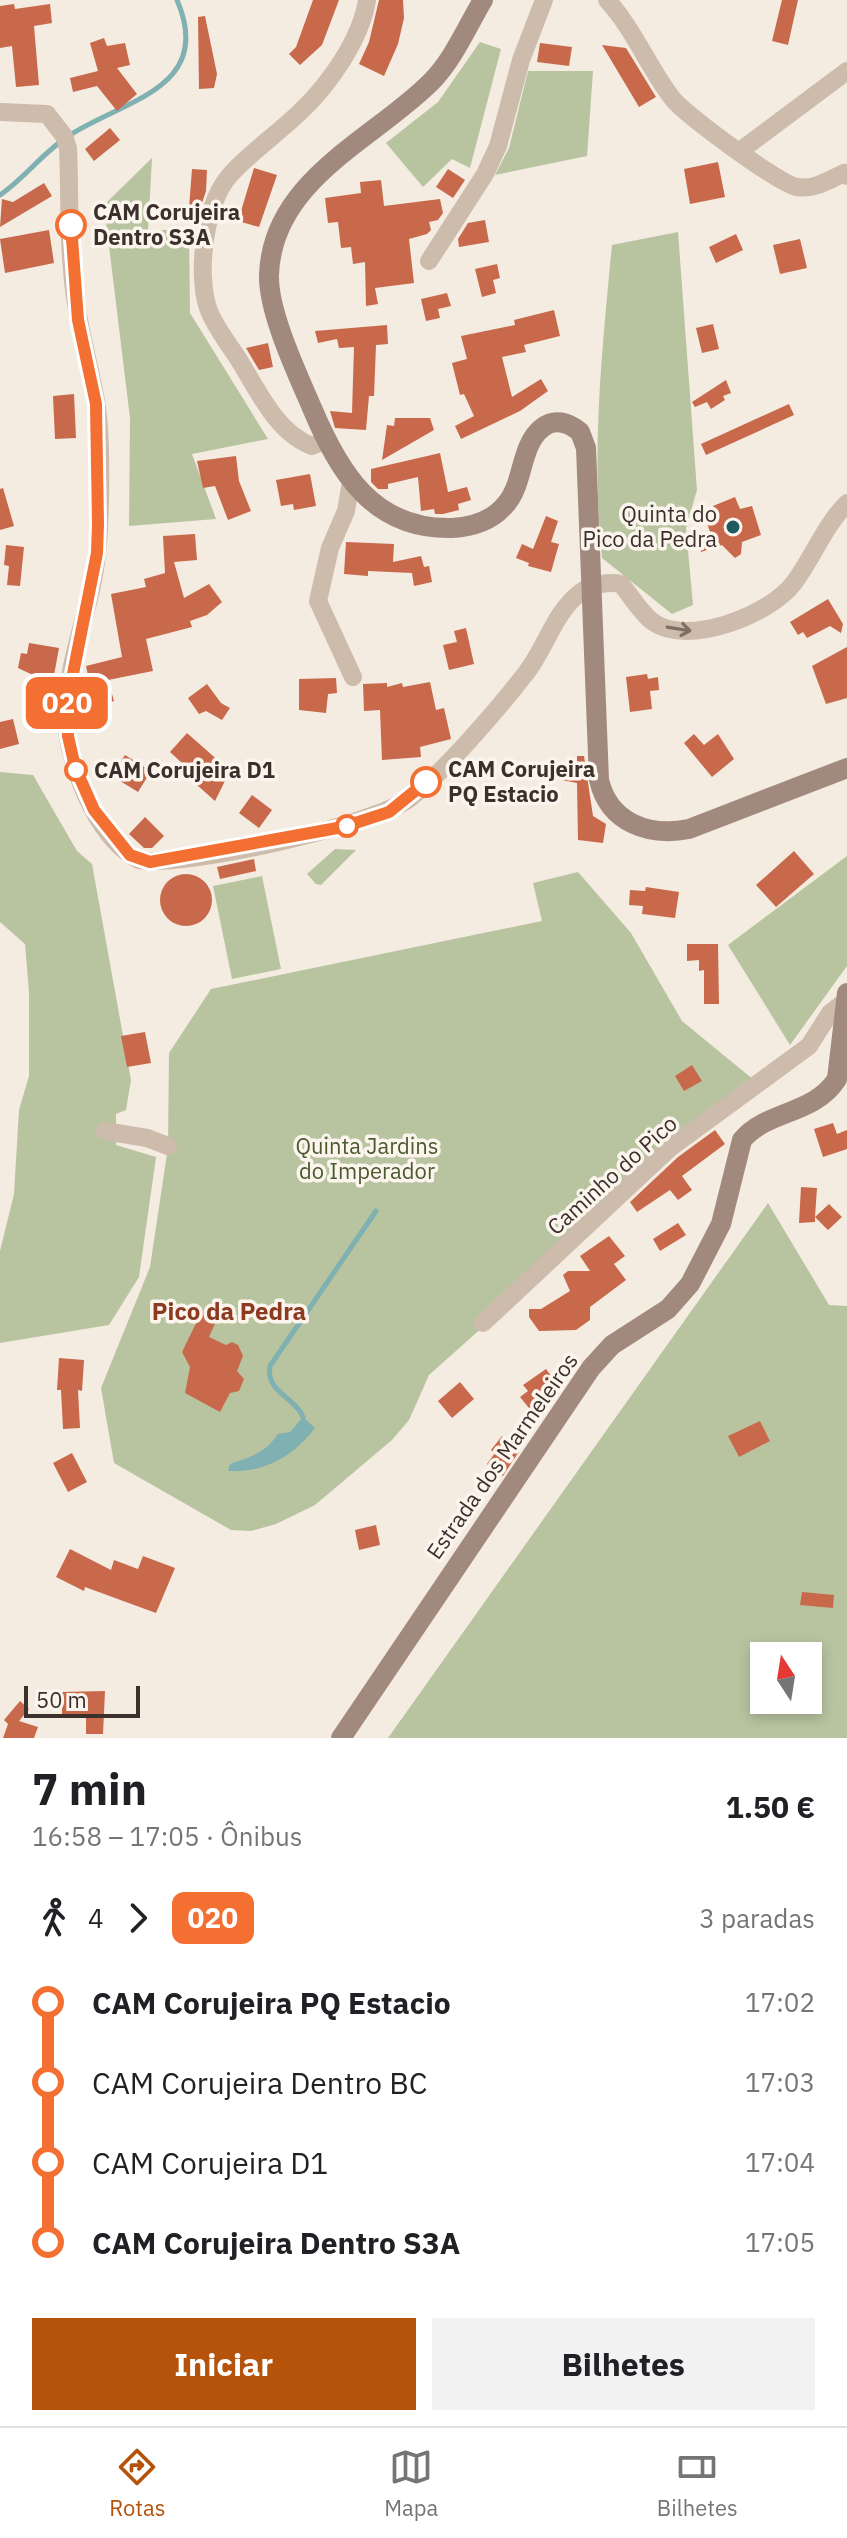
<!DOCTYPE html>
<html lang="pt">
<meta charset="utf-8">
<style>
:root{--surface:#fff;--page:#f2f2f2;--text:#202124;--muted:#757577;--line:#e0e0e0;--accent:#b45309}
body{margin:0;font-family:"IBM Plex Sans",sans-serif;background:var(--page);color:var(--text);height:100vh;display:flex;flex-direction:column;font-size:30px;white-space:nowrap}
*{box-sizing:border-box;margin:0}
p{font-size:26px;color:var(--muted)}
.icon{flex:none;width:44px;height:44px;fill:none;stroke:currentColor;stroke-width:2;stroke-linecap:round;stroke-linejoin:round}
.map{position:relative;height:1738px;overflow:hidden}
.drawer{display:flex;flex-direction:column;background:var(--surface);flex:1}
.drawer>*{flex:none}
.badge{padding:0 16px;border-radius:12px;font-size:28px;line-height:52px}
.needle{width:52px;rotate:348deg}
.controls{position:absolute;left:750px;top:1642px;display:grid;gap:16px}
.controls a{display:grid;place-items:center;width:72px;height:72px;border-radius:0px;background:var(--surface);box-shadow:0 4px 12px #0003;font-size:40px}
.scale{position:absolute;left:24px;bottom:20px;width:116px;box-sizing:border-box;padding-left:8px;border:4px solid #3b302b;border-top:0;font-size:22px;line-height:28px;white-space:nowrap;color:#3b302b;-webkit-text-stroke:6px #fbf5ee;paint-order:stroke}
.map>.badge{position:absolute;translate:-50% -50%;box-shadow:0 0 0 4px #fff}
.legs{display:flex;align-items:center;gap:12px;height:88px;padding:0 32px;font-size:26px}
.legs p{margin-inline-start:auto}
.overview{display:flex;align-items:center;justify-content:space-between;height:136px;padding:0 32px}
h1{font-size:44px;font-weight:700;line-height:60px}
.button{display:flex;gap:16px;margin-top:auto;padding:16px 32px}
.button a{flex:1;height:92px;border-radius:0px;background:var(--accent);color:#fff;font-size:32px;font-weight:700;line-height:92px;text-align:center}
.button a+a{background:var(--page);color:var(--text)}
ul{padding:0 32px;list-style:none}
li{display:flex;align-items:center;gap:28px;height:80px;font-size:30px}
li i{display:grid;place-items:center;width:12px;height:100%;margin:0 10px;background:currentColor}
li i::after{content:'';width:20px;height:20px;margin:-10px;border:6px solid;border-radius:50%;background:var(--surface)}
li p{margin-inline-start:auto}
li:first-child i{background:linear-gradient(#0000 50%,currentColor 0)}
li:last-child i{background:linear-gradient(currentColor 50%,#0000 0)}
.tabs{display:flex;justify-content:space-around;align-items:center;height:112px;border-top:2px solid var(--line);background:var(--surface);font-size:22px;color:var(--muted)}
.tabs a{display:grid;justify-items:center;gap:4px}
.tabs .selected{color:var(--accent)}
.map>svg:first-child{display:block}
</style>
<div class="map">
<svg width="847" height="1738" viewBox="0 0 847 1738">
<rect width="100%" height="100%" fill="#f4ebe1"/>
<path fill="#b8c4a0" fill-rule="evenodd" d="M 480,42 L 501,49 L 470,168 L 452,159 L 423,187 L 386,143 L 438,102 Z
M 528,71 L 593,71 L 587,156 L 495,175 L 509,148 Z
M 152,158 L 148,230 L 189,230 L 190,313 L 268,439 L 192,454 L 216,519 L 129,526 L 130,418 L 104,205 Z
M 678,232 L 697,490 L 686,528 L 693,605 L 672,614 L 602,558 C 591,453 602,349 612,245 Z
M 0,772 L 33,775 L 77,851 L 92,864 L 131,1080 L 126,1110 L 116,1114 L 116,1145 L 156,1157 L 139,1277 L 109,1325 L 0,1343 L 0,1251 L 14,1194 L 19,1110 L 29,1076 L 29,992 L 25,944 L 0,922 Z
M 335,849 L 356,850 L 321,885 L 316,884 L 307,874 Z
M 847,856 L 847,966 L 790,1045 L 728,945 Z
M 578,872 L 631,933 L 682,1021 L 760,1085 L 725,1111 L 429,1375 L 409,1420 L 392,1440 L 315,1505 L 276,1524 L 251,1531 L 231,1530 L 114,1463 L 101,1388 L 150,1267 L 168,1147 L 169,1053 L 211,989 L 542,921 L 533,883 Z
M 262,876 L 281,969 L 232,979 L 213,886 Z
M 768,1203 L 829,1305 L 847,1306 L 847,1738 L 388,1738 ZM 764,1656 L 808,1656 L 808,1700 L 764,1700 Z"/>
<path fill="#7fb0b2" d="M 303,1417 L 315,1428 C 293,1457 264,1473 228,1471 L 230,1464 C 251,1457 265,1453 278,1434 L 290,1432 Z"/>
<g fill="none" stroke-linecap="round" stroke-linejoin="round">
<path stroke="#7fb0b2" stroke-width="5" d="M 0,195 C 26,177 44,151 70,135 C 124,100 215,88 177,0
M 303,1417 C 296,1398 265,1392 270,1366 L 376,1211"/>
</g>
<path fill="#c8694b" d="M 313,0 L 339,0 L 322,45 L 300,65 L 289,54 L 296,47 Z
M 379,0 L 403,0 L 404,18 L 398,44 L 384,76 L 359,64 L 369,42 Z
M 782,0 L 798,0 L 788,45 L 772,41 Z
M 14,4 L 15,9 L 50,4 L 52,23 L 34,26 L 39,85 L 16,87 L 12,46 L 0,48 L 0,6 Z
M 205,16 L 217,74 L 214,88 L 199,89 L 198,17 Z
M 104,38 L 107,46 L 125,43 L 130,65 L 117,68 L 137,94 L 117,111 L 97,86 L 73,92 L 70,78 L 98,71 L 90,43 Z
M 540,43 L 572,47 L 569,66 L 537,62 Z
M 602,45 L 626,48 L 656,97 L 639,107 Z
M 110,128 L 120,140 L 94,161 L 85,149 Z
M 718,162 L 725,197 L 690,204 L 684,169 Z
M 254,168 L 277,175 L 259,227 L 238,221 Z
M 192,169 L 207,170 L 206,191 L 200,209 L 189,208 Z
M 448,169 L 465,180 L 453,198 L 436,187 Z
M 381,180 L 384,206 L 440,199 L 443,213 L 438,220 L 429,222 L 431,230 L 427,234 L 409,239 L 414,283 L 375,288 L 378,304 L 366,306 L 365,262 L 353,264 L 351,247 L 341,248 L 338,222 L 328,223 L 325,198 L 361,193 L 360,182 Z
M 44,183 L 52,196 L 0,227 L 2,199 L 13,202 Z
M 485,220 L 489,242 L 459,247 L 458,239 L 468,223 Z
M 49,230 L 54,263 L 5,273 L 0,239 Z
M 736,234 L 743,250 L 716,263 L 709,247 Z
M 800,239 L 807,268 L 780,274 L 773,245 Z
M 497,264 L 500,278 L 493,280 L 496,293 L 482,297 L 475,269 Z
M 447,293 L 451,306 L 438,309 L 440,318 L 426,321 L 421,299 Z
M 554,310 L 560,336 L 524,345 L 526,352 L 502,357 L 512,397 L 541,379 L 548,391 L 520,411 L 461,439 L 455,426 L 474,416 L 464,394 L 460,395 L 452,363 L 467,359 L 461,336 L 515,325 L 514,320 Z
M 713,324 L 719,349 L 702,353 L 696,328 Z
M 387,325 L 388,344 L 376,345 L 374,396 L 369,396 L 366,430 L 335,428 L 330,411 L 352,413 L 354,347 L 339,348 L 337,339 L 318,343 L 315,331 Z
M 268,343 L 273,367 L 259,370 L 246,348 Z
M 726,380 L 731,393 L 723,396 L 725,400 L 711,409 L 707,402 L 695,407 L 692,402 Z
M 74,394 L 76,438 L 55,439 L 53,396 Z
M 789,404 L 794,415 L 706,455 L 701,444 Z
M 395,418 L 430,418 L 434,430 L 382,460 L 387,425 L 394,426 Z
M 440,453 L 448,492 L 467,487 L 471,500 L 458,504 L 459,510 L 443,514 L 435,514 L 434,509 L 421,511 L 418,477 L 388,484 L 388,489 L 378,489 L 371,482 L 371,469 Z
M 236,456 L 239,481 L 251,511 L 228,520 L 215,486 L 203,488 L 197,461 Z
M 310,474 L 316,506 L 294,510 L 293,504 L 281,506 L 276,480 Z
M 3,488 L 14,526 L 0,530 L 0,489 Z
M 735,497 L 740,509 L 752,506 L 761,535 L 742,542 L 741,554 L 735,558 L 722,545 L 701,552 L 697,537 L 710,532 L 706,520 L 718,516 L 713,506 Z
M 546,516 L 558,521 L 551,542 L 559,544 L 551,572 L 528,566 L 529,563 L 516,558 L 522,544 L 533,549 Z
M 195,534 L 197,560 L 174,562 L 184,598 L 209,584 L 222,602 L 207,615 L 190,621 L 192,627 L 146,639 L 153,671 L 108,680 L 114,701 L 102,704 L 95,679 L 89,680 L 86,666 L 122,657 L 111,594 L 146,587 L 144,579 L 165,573 L 163,536 Z
M 346,542 L 394,544 L 393,562 L 421,556 L 424,567 L 429,566 L 432,582 L 414,586 L 412,573 L 368,571 L 368,576 L 344,574 Z
M 6,545 L 24,547 L 20,586 L 7,585 L 9,566 L 4,565 Z
M 828,599 L 843,624 L 841,633 L 830,626 L 807,638 L 803,632 L 798,635 L 790,622 Z
M 466,628 L 474,664 L 449,670 L 443,645 L 457,642 L 454,631 Z
M 29,643 L 59,648 L 54,675 L 47,674 L 45,682 L 32,679 L 33,675 L 18,668 L 21,653 L 27,654 Z
M 847,647 L 847,698 L 826,704 L 812,666 Z
M 647,674 L 648,679 L 658,677 L 659,690 L 650,691 L 652,709 L 630,712 L 626,677 Z
M 336,678 L 337,693 L 328,694 L 326,713 L 299,710 L 299,679 Z
M 430,682 L 436,710 L 444,708 L 451,739 L 420,747 L 421,757 L 382,760 L 380,710 L 364,711 L 363,684 L 387,683 L 387,687 L 402,683 L 403,687 Z
M 207,684 L 221,703 L 230,708 L 222,720 L 206,711 L 199,714 L 188,698 Z
M 13,719 L 19,744 L 0,749 L 0,722 Z
M 187,733 L 221,763 L 215,770 L 227,777 L 215,801 L 179,769 L 183,764 L 170,752 Z
M 694,734 L 704,745 L 718,734 L 734,759 L 712,777 L 684,743 Z
M 125,755 L 151,771 L 138,792 L 112,776 Z
M 577,756 L 584,756 L 593,816 L 606,824 L 603,843 L 578,840 L 577,783 L 552,778 L 553,771 L 577,772 Z
M 252,795 L 272,810 L 259,828 L 239,813 Z
M 145,817 L 164,836 L 152,848 L 144,848 L 129,834 Z
M 794,851 L 814,874 L 776,907 L 756,885 Z
M 254,859 L 256,871 L 220,879 L 217,867 Z
M160 900a26 26 0 1 1 52 0a26 26 0 1 1-52 0Z
M 646,887 L 679,892 L 675,918 L 642,914 L 643,906 L 629,905 L 630,890 L 645,891 Z
M 687,944 L 718,944 L 719,1004 L 704,1004 L 704,970 L 699,971 L 699,960 L 687,961 Z
M 145,1032 L 151,1063 L 127,1067 L 121,1036 Z
M 692,1065 L 702,1081 L 684,1091 L 675,1076 Z
M 833,1123 L 837,1134 L 847,1130 L 847,1149 L 823,1157 L 814,1129 Z
M 715,1130 L 725,1144 L 682,1176 L 692,1190 L 678,1200 L 670,1190 L 637,1212 L 630,1202 L 678,1157 Z
M 801,1187 L 817,1188 L 815,1217 L 829,1204 L 842,1217 L 828,1230 L 815,1217 L 815,1222 L 799,1223 Z
M 678,1223 L 686,1235 L 660,1251 L 653,1239 Z
M 609,1236 L 625,1256 L 614,1264 L 626,1280 L 590,1307 L 590,1320 L 576,1330 L 539,1331 L 529,1317 L 529,1309 L 541,1309 L 570,1291 L 563,1275 L 568,1271 L 590,1271 L 580,1256 Z
M 202,1311 L 217,1319 L 209,1337 L 226,1345 L 232,1342 L 238,1345 L 243,1356 L 237,1371 L 244,1379 L 239,1391 L 230,1393 L 220,1412 L 185,1393 L 190,1367 L 182,1352 Z
M 59,1358 L 84,1360 L 82,1391 L 78,1390 L 80,1428 L 63,1429 L 61,1390 L 57,1390 Z
M 546,1369 L 558,1385 L 537,1400 L 542,1406 L 533,1413 L 520,1397 L 528,1391 L 523,1385 Z
M 460,1382 L 474,1399 L 452,1418 L 438,1401 Z
M 760,1421 L 770,1441 L 739,1457 L 728,1436 Z
M 502,1436 L 520,1450 L 503,1476 L 487,1464 L 495,1453 L 491,1450 Z
M 72,1453 L 87,1482 L 68,1492 L 53,1463 Z
M 376,1525 L 380,1545 L 359,1550 L 355,1530 Z
M 70,1549 L 111,1570 L 114,1560 L 138,1569 L 143,1556 L 175,1568 L 156,1613 L 85,1587 L 84,1591 L 56,1577 Z
M 802,1592 L 834,1595 L 833,1608 L 800,1605 Z
M 105,1691 L 103,1734 L 86,1734 L 86,1715 L 62,1715 L 62,1692 Z
M 20,1701 L 29,1709 L 19,1721 L 38,1727 L 34,1738 L 3,1738 L 8,1724 L 4,1720 Z"/>
<g fill="none" stroke-linecap="round" stroke-linejoin="round">
<path stroke="#cdbbac" stroke-width="18" d="M 607,0 C 634,29 648,67 672,98 C 684,114 779,184 797,187 C 814,190 829,180 844,173 L 847,176
M 0,112 L 47,114 L 64,136 L 68,148 C 70,189 68,229 72,270 C 75,314 88,357 96,401 C 102,436 101,516 97,553 C 92,613 58,677 68,738 C 76,779 99,840 139,860 C 182,868 375,825 410,798 C 445,771 499,708 526,673 C 546,648 554,612 581,592 C 590,585 610,581 621,584 C 631,596 641,613 653,622 C 688,647 769,615 793,584 C 812,559 825,525 847,503
M 740,151 L 847,71
M 429,261 L 485,174 L 498,146 L 521,60 L 544,0
M 326,440 L 312,446 C 277,433 258,391 239,360 C 229,344 214,326 208,308 C 196,272 205,202 231,174 C 251,152 277,134 299,113 C 328,86 361,40 367,0
M 351,482 L 346,511 L 330,548 L 318,601 L 353,677
M 105,1131 L 147,1138 L 168,1146
M 483,1323 L 670,1148 L 809,1046 L 830,1013 L 844,1002"/>
<path stroke="#a18a7d" stroke-width="20" d="M 483,0 C 467,27 453,60 431,82 C 373,140 272,180 269,275 C 268,312 297,373 312,408 C 339,472 373,530 452,528 C 473,527 493,520 506,504 C 524,484 520,445 542,428 C 554,418 568,422 580,432 L 586,448 L 599,780 C 609,823 649,837 689,829 L 847,768
M 341,1738 L 591,1368 L 612,1345 L 668,1309 L 690,1284 L 721,1224 L 742,1140 C 767,1110 814,1115 837,1079 L 847,993"/>
</g>
<defs><path id="oneway-shaft" d="M-6 0H5M1.5-3L5.5 0L1.5 3" fill="none" stroke-width="1.6" stroke-linecap="round" stroke-linejoin="round" transform="scale(2)"/></defs>
<use stroke="#7d6f65" href="#oneway-shaft" transform="translate(679 629) rotate(9)"/>
<g fill="none" stroke-linecap="round" stroke-linejoin="round">
<g stroke="#fff" stroke-width="18">
<path id="line-1" d="M 71,225 L 78,320 L 96,404 L 98,524 L 97,553 L 67,704 L 68,736 L 75,767 L 94,810 L 130,855 L 150,862 L 343,827 L 389,812 L 426,782"/>
</g>
<use href="#line-1" stroke="#f37032" stroke-width="12"/>
</g>
<g fill="#fff" stroke="#f37032" stroke-width="4">
<circle cx="71" cy="225" r="14"/>
<circle cx="76" cy="770" r="10"/>
<circle cx="426" cy="782" r="14"/>
<circle cx="347" cy="826" r="10"/>
</g>
<circle fill="#1f5a5e" stroke="#fbf5ee" stroke-width="3" cx="733" cy="527" r="8"/>
<g text-anchor="middle" stroke-width="7" stroke-linejoin="round" paint-order="stroke">
<g font-size="22" font-weight="bold" fill="#3b302b" stroke="#fbf5ee" text-anchor="start">
<text x="93" y="220">CAM Corujeira<tspan x="93" dy="25">Dentro S3A</tspan></text>
<text x="448" y="777">CAM Corujeira<tspan x="448" dy="25">PQ Estacio</tspan></text>
<text x="94" y="778">CAM Corujeira D1</text>
</g>
<g font-size="22" fill="#3b302b" stroke="#fbf5ee" text-anchor="end">
<text x="717" y="522">Quinta do<tspan x="717" dy="25">Pico da Pedra</tspan></text>
</g>
<g font-size="22" fill="#4a5a2e" stroke="#fbf5ee">
<text x="367" y="1154">Quinta Jardins<tspan x="367" dy="25">do Imperador</tspan></text>
</g>
<g font-size="22" fill="#3b302b" stroke="#fbf5ee">
<text transform="translate(612 1175) rotate(-42)" y="8">Caminho do Pico</text>
<text transform="translate(502 1456) rotate(-55)" y="8">Estrada dos Marmeleiros</text>
</g>
<g font-size="24" font-weight="bold" fill="#8c3b22" stroke="#fbf5ee">
<text x="229" y="1320">Pico da Pedra</text>
</g>
</g>
</svg>
<div class="controls">
<a><svg class="needle" viewBox="-14 -14 28 28"><path d="M0-13l5 13h-10z" fill="#e53935"/><path d="M0 13l5-13h-10z" fill="#757577"/></svg></a>
</div>
<div class="scale">50 m</div>
<b class="badge" style="left:67px;top:703px;background:#f37032;color:#fff">020</b>
</div>
<section class="drawer">
<div class="overview"><div><h1>7 min</h1><p>16:58 – 17:05 · Ônibus</p></div><b>1.50 €</b></div>
<div class="legs"><svg class="icon" aria-label="walk" viewBox="0 0 24 24"><circle cx="13" cy="4" r="2"/><path d="M13 8l-2 6 4 7M11 14l-3 7M7 12l3-4h3l4 4"/></svg>4<svg class="icon" aria-label="forward" viewBox="0 0 24 24"><path d="M9 5l7 7-7 7"/></svg><b class="badge" style="background:#f37032;color:#fff">020</b><p>3 paradas</p></div>
<ul>
<li><i style="color:#f37032"></i><b>CAM Corujeira PQ Estacio</b><p>17:02</p></li>
<li><i style="color:#f37032"></i><span>CAM Corujeira Dentro BC</span><p>17:03</p></li>
<li><i style="color:#f37032"></i><span>CAM Corujeira D1</span><p>17:04</p></li>
<li><i style="color:#f37032"></i><b>CAM Corujeira Dentro S3A</b><p>17:05</p></li>
</ul>
<div class="button"><a>Iniciar</a><a>Bilhetes</a></div>
</section>
<nav class="tabs">
<a class="selected"><svg class="icon" aria-label="directions" viewBox="0 0 24 24"><path d="M12 3l9 9-9 9-9-9zM9 14v-3h6M13 9l2 2-2 2"/></svg>Rotas</a>
<a><svg class="icon" aria-label="map" viewBox="0 0 24 24"><path d="M3 6l6-2 6 2 6-2v14l-6 2-6-2-6 2zM9 4v14M15 6v14"/></svg>Mapa</a>
<a><svg class="icon" aria-label="tickets" viewBox="0 0 24 24"><path d="M3 7h18v10H3zM15 7v10"/></svg>Bilhetes</a>
</nav>
